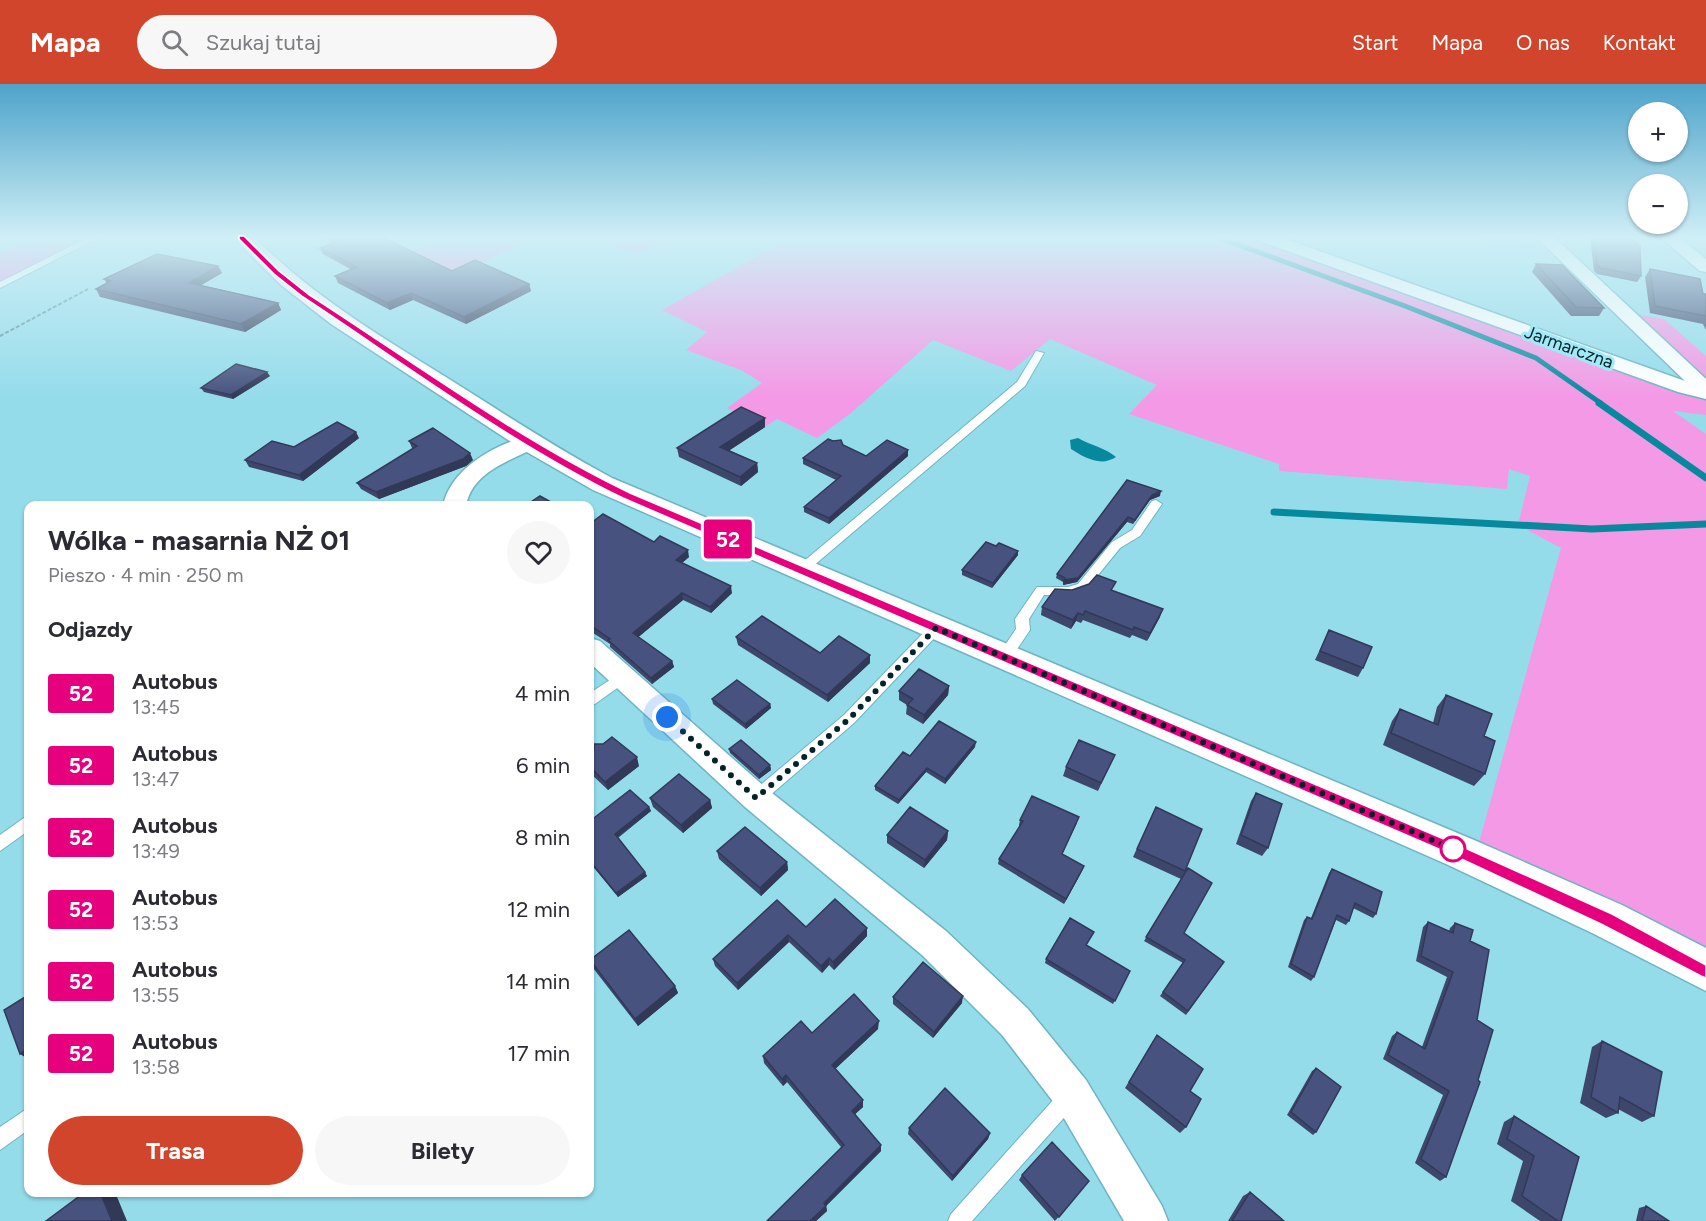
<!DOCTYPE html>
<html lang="pl">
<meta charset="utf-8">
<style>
:root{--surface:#fff;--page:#f7f7f7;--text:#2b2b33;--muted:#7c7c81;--accent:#d0452b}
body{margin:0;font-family:Figtree,sans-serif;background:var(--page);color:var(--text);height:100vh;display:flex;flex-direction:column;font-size:22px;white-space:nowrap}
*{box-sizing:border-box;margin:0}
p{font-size:20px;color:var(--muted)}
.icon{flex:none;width:33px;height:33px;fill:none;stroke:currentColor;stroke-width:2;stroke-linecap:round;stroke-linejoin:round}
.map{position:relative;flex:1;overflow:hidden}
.sheet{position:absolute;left:24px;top:417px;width:570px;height:696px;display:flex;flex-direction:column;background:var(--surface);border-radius:12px;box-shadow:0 2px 4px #0004}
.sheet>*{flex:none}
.badge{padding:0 12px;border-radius:4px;font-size:21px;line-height:39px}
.tools{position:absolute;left:1628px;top:18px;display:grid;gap:12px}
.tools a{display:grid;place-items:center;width:60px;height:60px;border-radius:50%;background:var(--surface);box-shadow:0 2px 4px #0004;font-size:30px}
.you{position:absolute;width:30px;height:30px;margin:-15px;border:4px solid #fff;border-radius:50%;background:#1a73e8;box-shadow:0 0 0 9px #1a73e833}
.map>.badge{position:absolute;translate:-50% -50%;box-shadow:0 0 0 3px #fff}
h2{padding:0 24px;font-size:22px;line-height:54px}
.round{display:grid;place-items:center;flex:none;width:63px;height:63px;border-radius:32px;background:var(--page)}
.summary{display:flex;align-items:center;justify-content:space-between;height:102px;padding:0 24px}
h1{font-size:28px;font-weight:700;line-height:45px}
.action{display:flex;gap:12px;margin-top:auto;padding:12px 24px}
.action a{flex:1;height:69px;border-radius:36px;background:var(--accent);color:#fff;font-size:24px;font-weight:700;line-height:69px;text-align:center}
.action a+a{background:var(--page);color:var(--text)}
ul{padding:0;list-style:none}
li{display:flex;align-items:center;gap:18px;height:72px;padding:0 24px}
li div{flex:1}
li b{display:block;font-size:22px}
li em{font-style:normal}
li .badge{min-width:66px;font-weight:700;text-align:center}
header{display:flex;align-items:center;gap:36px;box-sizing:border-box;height:84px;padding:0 30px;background:var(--accent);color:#fff}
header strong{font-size:28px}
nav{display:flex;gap:33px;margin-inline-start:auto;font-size:21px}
.search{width:420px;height:54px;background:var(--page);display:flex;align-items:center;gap:15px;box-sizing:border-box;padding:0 21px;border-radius:33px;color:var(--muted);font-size:22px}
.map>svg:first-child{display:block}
</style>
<header>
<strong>Mapa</strong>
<div class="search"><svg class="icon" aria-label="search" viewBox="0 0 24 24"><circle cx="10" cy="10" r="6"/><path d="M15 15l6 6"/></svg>Szukaj tutaj</div>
<nav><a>Start</a><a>Mapa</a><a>O nas</a><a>Kontakt</a></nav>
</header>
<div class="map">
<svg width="1706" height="1137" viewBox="0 0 1706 1137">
<rect width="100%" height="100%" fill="#95dceb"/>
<path fill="#80d1e2" d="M 1532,153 L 1543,163 L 1491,162 L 1480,157 L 1477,153 Z"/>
<path fill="#f499e6" d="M 34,153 L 91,153 L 0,198 L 0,169 Z
M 449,153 L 536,153 L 456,191 L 408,169 Z
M 617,153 L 673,153 L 636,170 L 606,159 Z
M 791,153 L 1255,153 L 1706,316 L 1706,331 L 1673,327 L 1706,350 L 1706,869 L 1478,762 L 1561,464 L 1518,441 L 1530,392 L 1509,385 L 1507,405 L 1279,387 L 1279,380 L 1129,330 L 1157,301 L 1050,255 L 1011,287 L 933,256 L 851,329 L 817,354 L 777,335 L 765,343 L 727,324 L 762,299 L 741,286 L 686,266 L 707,248 L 662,226 Z
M 1628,229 L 1664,235 L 1706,272 L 1706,298 Z"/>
<path fill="#07899d" d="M 1078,354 C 1090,361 1106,364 1116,373 C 1101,383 1085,374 1071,365 L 1070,356 Z"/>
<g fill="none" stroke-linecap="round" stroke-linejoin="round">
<path stroke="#07899d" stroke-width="5" d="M 1217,153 L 1405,222 L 1536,274 L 1602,320"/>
<path stroke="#07899d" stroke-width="7" d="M 1599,319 L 1706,394
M 1274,428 L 1592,445 L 1706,440"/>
<g stroke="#6eb4c2" stroke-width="2">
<path id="service" d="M 89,153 L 100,153 L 0,204 L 0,198 Z
M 1036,267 L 1044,269 L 1025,302 L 805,489 L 797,489 L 795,486 L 797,483 L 1017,298 Z
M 1156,416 L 1162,420 L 1140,452 L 1120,464 L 1086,506 L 1069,512 L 1044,511 L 1029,535 L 1030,546 L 1028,549 L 1009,577 L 999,577 L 997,573 L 1016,545 L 1015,535 L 1037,503 L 1068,503 L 1078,500 L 1112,458 L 1132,446 L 1152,417 Z
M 936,539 L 943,544 L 941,547 L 854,639 L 761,719 L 756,721 L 751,719 L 748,714 L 751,709 L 844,631 L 931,541 Z
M 622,588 L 627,589 L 629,593 L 627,597 L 595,620 L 590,621 L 590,609 Z
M 28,731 L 28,747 L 0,767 L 0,751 Z
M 1071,1001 L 1078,1004 L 1081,1011 L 1078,1018 L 972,1137 L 948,1137 L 951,1130 L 1064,1004 Z
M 28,1024 L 28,1046 L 0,1066 L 0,1043 Z"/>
</g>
<g stroke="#6eb4c2" stroke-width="3">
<path id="minor" d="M 1255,153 L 1280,153 L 1685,297 L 1536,153 L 1554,153 L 1706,295 L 1706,315 L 1678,308 L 1257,156 Z
M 1660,153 L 1679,153 L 1706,175 L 1706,188 L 1700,187 Z
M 529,352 L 537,353 L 540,358 L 537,363 C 509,377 472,388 466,422 L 443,422 C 450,385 495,360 529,352 Z
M 590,554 L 600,557 L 767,705 L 946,847 L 1028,925 L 1086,996 L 1162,1122 L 1168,1137 L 1124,1137 L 1058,1024 L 1002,951 L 922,871 L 745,723 L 590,579 Z"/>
</g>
<g stroke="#6eb4c2" stroke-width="3">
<path id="tertiary" d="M 232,153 L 254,153 C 311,211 380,252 449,295 C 503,329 556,364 612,394 L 1474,756 L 1622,821 L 1706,864 L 1706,907 L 1592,849 L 1446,780 L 593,406 L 525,367 L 331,240 L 281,201 Z"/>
</g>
<path stroke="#5c939e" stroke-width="2" stroke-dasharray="4 2" stroke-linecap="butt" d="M 0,252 L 88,205"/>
<use href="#service" fill="#fff" fill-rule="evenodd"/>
<use href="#minor" fill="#fff" fill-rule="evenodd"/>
<use href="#tertiary" fill="#fff" fill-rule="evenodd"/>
</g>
<path fill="#3d476c" d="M 324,153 L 392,153 L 386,156 L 452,187 L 529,200 L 531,207 L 466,240 L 413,216 L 390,226 L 338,199 L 335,192 L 352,186 L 323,170 L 320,164 L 333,159 Z
M 1590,153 L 1630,153 L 1641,192 L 1637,198 L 1597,190 L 1594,187 Z
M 1536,180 L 1604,224 L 1599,232 L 1571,232 L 1532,188 Z
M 218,182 L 222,189 L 201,201 L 278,219 L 281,226 L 245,248 L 100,213 L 96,205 L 107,200 L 104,195 Z
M 1650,185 L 1703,210 L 1706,210 L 1706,246 L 1703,240 L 1650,229 L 1645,193 Z
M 270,292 L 233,315 L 204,308 L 201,304 Z
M 765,334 L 765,343 L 729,366 L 757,379 L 758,388 L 741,402 L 679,373 L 677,364 Z
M 359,354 L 303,397 L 249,383 L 245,376 L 294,363 Z
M 409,357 L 473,376 L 466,382 L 379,415 L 361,405 L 357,399 L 413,365 L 412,364 Z
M 843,361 L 866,372 L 908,366 L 908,372 L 829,440 L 804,428 L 804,423 L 836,396 L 803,380 L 803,374 Z
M 1127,396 L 1160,412 L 1150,416 L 1133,440 L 1127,438 L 1077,498 L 1063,501 L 1063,498 L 1056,494 L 1057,490 Z
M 590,438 L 654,458 L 689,473 L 682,479 L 732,509 L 711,529 L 683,516 L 638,553 L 672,577 L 674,583 L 652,600 L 610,563 L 610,560 L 590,547 Z
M 996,462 L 1018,471 L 992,504 L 962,491 L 962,486 Z
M 1113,507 L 1160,533 L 1147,557 L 1132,551 L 1130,554 L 1083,536 L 1081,539 L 1076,537 L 1071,545 L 1041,531 L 1042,523 Z
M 1329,546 L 1363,584 L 1358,593 L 1315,576 Z
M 736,553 L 820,569 L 870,571 L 870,579 L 828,618 L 738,561 Z
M 949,602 L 948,611 L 923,640 L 906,630 L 907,621 L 899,616 L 899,607 Z
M 1446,611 L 1484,652 L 1485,690 L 1474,702 L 1383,661 L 1392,637 L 1400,625 L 1433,639 L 1437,623 Z
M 712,615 L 770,620 L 771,624 L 746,645 L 713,620 Z
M 975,663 L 945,700 L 926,688 L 898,720 L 875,706 L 875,702 L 910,672 Z
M 729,665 L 770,681 L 771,686 L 759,695 L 730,669 Z
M 590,670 L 639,682 L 608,706 L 590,689 Z
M 1111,679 L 1098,707 L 1063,692 L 1066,683 Z
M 1256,709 L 1268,764 L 1262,772 L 1236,760 L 1251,717 Z
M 650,714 L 710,716 L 712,724 L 683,749 L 653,723 Z
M 649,723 L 651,727 L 618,754 L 647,792 L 618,813 L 590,779 L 590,737 Z
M 1156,723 L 1185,787 L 1184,849 L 1224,878 L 1186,931 L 1160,912 L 1183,879 L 1144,857 L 1181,795 L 1133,773 Z
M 1020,736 L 1077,739 L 1062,770 L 1082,787 L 1064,820 L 998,780 L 999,775 L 1020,742 L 1019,741 Z
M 948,747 L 947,756 L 924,784 L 887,759 L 887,751 Z
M 717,767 L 787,778 L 788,786 L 761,812 L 719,775 Z
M 1332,785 L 1376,830 L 1373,834 L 1353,824 L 1349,837 L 1346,841 L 1336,836 L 1314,893 L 1311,897 L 1288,883 L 1304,836 L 1307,833 L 1311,834 L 1329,789 Z
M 1428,838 L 1449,847 L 1450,844 L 1455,839 L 1470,857 L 1446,1093 L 1440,1097 L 1415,1079 L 1443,1011 L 1383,975 L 1392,952 L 1397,948 L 1422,963 L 1447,893 L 1416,877 L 1423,843 Z
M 806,843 L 867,844 L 867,852 L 834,886 L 829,881 L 822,889 L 789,858 L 738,906 L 715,882 L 713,875 Z
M 1087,861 L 1130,887 L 1113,920 L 1045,879 L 1046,875 Z
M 590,876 L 675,902 L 678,909 L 638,942 L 593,884 Z
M 893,913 L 962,919 L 933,954 L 893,920 Z
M 878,945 L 835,985 L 863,1023 L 855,1030 L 881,1067 L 826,1122 L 827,1127 L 816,1137 L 841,1063 L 787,998 L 783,1002 L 764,979 L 763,972 L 812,949 Z
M 1153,957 L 1190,1007 L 1186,1043 L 1180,1049 L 1125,1004 Z
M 1602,957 L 1654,1032 L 1642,1038 L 1618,1025 L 1618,1029 L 1606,1034 L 1580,1019 L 1592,963 Z
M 1316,984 L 1316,1048 L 1313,1051 L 1287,1031 L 1312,987 Z
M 1514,1032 L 1579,1073 L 1558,1137 L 1540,1137 L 1511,1117 L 1523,1077 L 1497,1060 L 1504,1038 Z
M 909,1044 L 990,1049 L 988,1055 L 952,1097 L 908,1050 Z
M 1022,1091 L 1089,1097 L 1055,1137 L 1019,1096 Z
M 1250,1108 L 1284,1137 L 1228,1137 L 1243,1112 Z
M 1646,1122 L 1669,1137 L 1636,1137 L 1639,1124 Z"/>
<path fill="#323958" d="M 218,182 L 222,189 L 193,206 L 189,199 Z
M 529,200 L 531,207 L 466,240 L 464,233 Z
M 411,209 L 413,216 L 390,226 L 387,219 Z
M 278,219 L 281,226 L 245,248 L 241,240 Z
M 267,288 L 270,292 L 233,315 L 231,311 Z
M 765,334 L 765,343 L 721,372 L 720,363 Z
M 356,348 L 359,354 L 303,397 L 299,391 Z
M 908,366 L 908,372 L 829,440 L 829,434 Z
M 470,369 L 473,376 L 466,382 L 379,415 L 376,408 Z
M 757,379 L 758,388 L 741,402 L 740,393 Z
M 1161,407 L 1160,412 L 1150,416 L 1133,440 L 1135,436 L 1152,411 Z
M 1128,433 L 1127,438 L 1077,498 L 1063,501 L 1064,496 Z
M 688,466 L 689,473 L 677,483 L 676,476 Z
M 1018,467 L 1018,471 L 992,504 L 993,499 Z
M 731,502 L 732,509 L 711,529 L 710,523 Z
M 682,509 L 683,516 L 635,556 L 633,549 Z
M 1163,525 L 1160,533 L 1147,557 L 1150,549 Z
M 1078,529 L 1076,537 L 1071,545 L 1073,536 Z
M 870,571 L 870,579 L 828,618 L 827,611 Z
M 672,577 L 674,583 L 652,600 L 651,594 Z
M 949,602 L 948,611 L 923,640 L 924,631 Z
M 770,620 L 771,624 L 746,645 L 745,640 Z
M 976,658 L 975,663 L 945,700 L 945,695 Z
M 637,673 L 639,682 L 608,706 L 605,698 Z
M 770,681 L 771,686 L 759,695 L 759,691 Z
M 927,684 L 926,688 L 898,720 L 899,716 Z
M 710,716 L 712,724 L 683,749 L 681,741 Z
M 649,723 L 651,727 L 616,754 L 615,750 Z
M 948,747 L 947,756 L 924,784 L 925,776 Z
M 787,778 L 788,786 L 761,812 L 760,804 Z
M 1084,782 L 1082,787 L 1064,820 L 1066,815 Z
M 645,788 L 647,792 L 618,813 L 616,809 Z
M 867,844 L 867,852 L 834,886 L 833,878 Z
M 788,851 L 789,858 L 738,906 L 737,899 Z
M 829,874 L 829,881 L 822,889 L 821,882 Z
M 675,902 L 678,909 L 638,942 L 635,935 Z
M 963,912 L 962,919 L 933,954 L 934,948 Z
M 879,937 L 878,945 L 832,988 L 832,981 Z
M 28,964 L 28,975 L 20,970 Z
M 786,991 L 787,998 L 783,1002 L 782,995 Z
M 863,1016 L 863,1023 L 852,1033 L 852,1027 Z
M 990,1049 L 988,1055 L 952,1097 L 953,1092 Z
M 881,1061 L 881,1067 L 826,1122 L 827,1127 L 816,1137 L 811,1137 L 824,1119 Z
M 100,1108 L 115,1108 L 127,1137 L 112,1137 Z"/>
<path fill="#47527e" stroke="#323958" stroke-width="1.5" d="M 332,153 L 382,153 L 452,187 L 475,176 L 529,200 L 464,233 L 411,209 L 387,219 L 335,192 L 357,183 L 320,164 L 338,157 Z
M 1594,153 L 1630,153 L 1640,162 L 1641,192 L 1601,184 L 1597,181 Z
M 157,170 L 218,182 L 189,199 L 278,219 L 241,240 L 96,205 L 111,197 L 104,195 Z
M 1536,180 L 1562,181 L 1604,224 L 1576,223 Z
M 1650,185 L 1700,195 L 1703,210 L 1706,210 L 1706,232 L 1655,222 Z
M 236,280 L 267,288 L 231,311 L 201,304 Z
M 741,323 L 765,334 L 720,363 L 757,379 L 740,393 L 677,364 Z
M 337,338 L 356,348 L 299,391 L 245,376 L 272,357 L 294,363 Z
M 433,344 L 470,369 L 463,375 L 376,408 L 357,399 L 417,362 L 409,357 Z
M 828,355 L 833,357 L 841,356 L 843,361 L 866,372 L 887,356 L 908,366 L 829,434 L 804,423 L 841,392 L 803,374 Z
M 1127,396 L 1161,407 L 1152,411 L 1135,436 L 1128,433 L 1078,494 L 1064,496 L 1065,494 L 1057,490 Z
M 540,412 L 558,422 L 525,422 Z
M 603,430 L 654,458 L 660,452 L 688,466 L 676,476 L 731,502 L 710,523 L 682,509 L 633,549 L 672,577 L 651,594 L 608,556 L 610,555 L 590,541 L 590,465 L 591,464 L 590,463 L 590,438 L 591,439 Z
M 986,458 L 996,462 L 999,459 L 1018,467 L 993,499 L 962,486 Z
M 1097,491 L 1116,498 L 1111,506 L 1163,525 L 1150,549 L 1134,543 L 1133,546 L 1085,527 L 1083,531 L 1078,529 L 1073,536 L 1042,523 L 1055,505 L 1072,506 L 1089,500 Z
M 762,532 L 820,569 L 839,552 L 870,571 L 827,611 L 736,553 Z
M 1329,546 L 1372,563 L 1363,584 L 1320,567 Z
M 919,585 L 949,602 L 924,631 L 907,621 L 913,615 L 899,607 Z
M 737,596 L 770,620 L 745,640 L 712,615 Z
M 1446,611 L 1492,630 L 1484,652 L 1495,657 L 1485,690 L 1391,649 L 1400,625 L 1438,641 Z
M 939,637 L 976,658 L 945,695 L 927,684 L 899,716 L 875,702 L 903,668 L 910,672 Z
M 612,653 L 637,673 L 605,698 L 590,683 L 590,670 L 594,666 L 594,660 L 603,660 Z
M 741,656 L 770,681 L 759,691 L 729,665 Z
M 1079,656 L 1115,671 L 1101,699 L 1066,683 Z
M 679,690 L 710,716 L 681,741 L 650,714 Z
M 630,706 L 649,723 L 615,750 L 645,788 L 616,809 L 590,777 L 590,737 Z
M 1256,709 L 1282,720 L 1268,764 L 1241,751 Z
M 1032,712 L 1079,733 L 1062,770 L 1084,782 L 1066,815 L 999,775 L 1023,737 L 1020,736 Z
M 910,723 L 948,747 L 925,776 L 887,751 Z
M 1156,723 L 1202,745 L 1185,787 L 1137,765 Z
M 745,743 L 787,778 L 760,804 L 717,767 Z
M 1188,784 L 1212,799 L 1184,849 L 1224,878 L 1188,927 L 1163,908 L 1185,876 L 1146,853 Z
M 1332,785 L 1382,808 L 1376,830 L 1355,819 L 1349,837 L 1337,831 L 1314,893 L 1291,880 L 1307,833 L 1312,835 Z
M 835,815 L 867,844 L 833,878 L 829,874 L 821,882 L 788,851 L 737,899 L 713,875 L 777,816 L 806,843 Z
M 1070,834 L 1094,848 L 1086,861 L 1130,887 L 1115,917 L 1046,875 Z
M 1428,838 L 1453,849 L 1455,839 L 1473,846 L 1470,857 L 1489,866 L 1477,936 L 1493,946 L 1478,996 L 1480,998 L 1446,1093 L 1421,1075 L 1449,1007 L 1388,971 L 1397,948 L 1425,965 L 1453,888 L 1421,872 Z
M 629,846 L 675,902 L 635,935 L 590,876 Z
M 923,878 L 963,912 L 934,948 L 893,913 Z
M 854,910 L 879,937 L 832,981 L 863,1016 L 852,1027 L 881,1061 L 824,1119 L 826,1122 L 810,1137 L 767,1137 L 844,1061 L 786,991 L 782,995 L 763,972 L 801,937 L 812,949 Z
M 28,911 L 28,964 L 20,970 L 4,926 Z
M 1157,951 L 1203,985 L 1190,1007 L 1201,1015 L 1186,1043 L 1129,998 Z
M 1602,957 L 1662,988 L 1654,1032 L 1620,1013 L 1618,1029 L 1591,1013 Z
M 1316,984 L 1341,1003 L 1316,1048 L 1291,1028 Z
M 945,1004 L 990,1049 L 953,1092 L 909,1044 Z
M 1514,1032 L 1579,1073 L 1561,1137 L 1558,1137 L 1522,1112 L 1534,1072 L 1507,1055 Z
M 1052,1058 L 1089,1097 L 1059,1133 L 1022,1091 Z
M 85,1108 L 100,1108 L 112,1137 L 46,1137 Z
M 1250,1108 L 1284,1137 L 1232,1137 Z
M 1646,1122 L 1669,1137 L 1642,1137 Z"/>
<linearGradient id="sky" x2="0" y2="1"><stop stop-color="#4ea3ca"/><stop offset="0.49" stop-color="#cfeff6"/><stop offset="1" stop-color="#cfeff6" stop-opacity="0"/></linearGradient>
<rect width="1706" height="313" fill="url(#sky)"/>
<path fill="#e6007e" stroke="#fff" stroke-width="1.5" d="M 239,152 L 244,152 L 279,187 L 308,210 C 412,277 519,356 630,409 L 1465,764 L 1612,830 L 1706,881 L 1706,894 L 1701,892 L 1601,840 L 1455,772 L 623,414 C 512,360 406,281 303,213 L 274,190 L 239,155 Z"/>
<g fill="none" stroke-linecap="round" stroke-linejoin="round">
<path stroke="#042329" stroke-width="6" stroke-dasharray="0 10.8" d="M 667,633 L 756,714 L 849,635 L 936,544 L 1460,768 L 1453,765"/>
</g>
<circle fill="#fff" stroke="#e6007e" stroke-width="3" cx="1453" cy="765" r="12"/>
<g text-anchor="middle" stroke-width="6" stroke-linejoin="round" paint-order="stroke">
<g font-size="18" fill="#042329" stroke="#a2e9f8">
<text transform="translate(1569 263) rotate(20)" y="6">Jarmarczna</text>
</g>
</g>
</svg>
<div class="tools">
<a>+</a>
<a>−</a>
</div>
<div class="you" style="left:667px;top:633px"></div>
<b class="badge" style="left:728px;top:455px;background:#e6007e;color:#fff">52</b>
<section class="sheet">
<div class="summary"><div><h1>Wólka - masarnia NŻ 01</h1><p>Pieszo · 4 min · 250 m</p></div><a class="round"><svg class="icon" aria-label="heart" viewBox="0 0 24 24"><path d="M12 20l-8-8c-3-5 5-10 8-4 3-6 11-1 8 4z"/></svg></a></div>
<h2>Odjazdy</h2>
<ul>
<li><span class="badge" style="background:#e6007e;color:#fff">52</span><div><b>Autobus</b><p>13:45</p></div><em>4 min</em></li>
<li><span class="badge" style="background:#e6007e;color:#fff">52</span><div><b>Autobus</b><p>13:47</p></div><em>6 min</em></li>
<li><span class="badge" style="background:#e6007e;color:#fff">52</span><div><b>Autobus</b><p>13:49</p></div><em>8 min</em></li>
<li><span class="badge" style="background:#e6007e;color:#fff">52</span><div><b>Autobus</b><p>13:53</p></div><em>12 min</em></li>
<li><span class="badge" style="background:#e6007e;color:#fff">52</span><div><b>Autobus</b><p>13:55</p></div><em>14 min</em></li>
<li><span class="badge" style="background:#e6007e;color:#fff">52</span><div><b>Autobus</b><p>13:58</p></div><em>17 min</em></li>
</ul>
<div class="action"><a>Trasa</a><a>Bilety</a></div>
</section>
</div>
